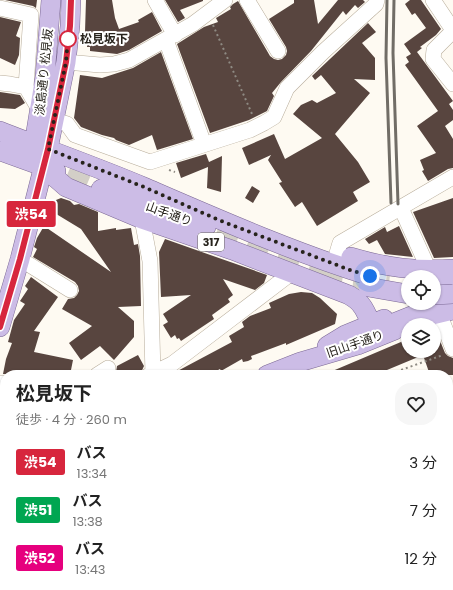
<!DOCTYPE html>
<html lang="ja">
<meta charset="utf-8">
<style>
:root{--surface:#fff;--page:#f6f6f6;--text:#222;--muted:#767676}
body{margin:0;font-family:Poppins,"Noto Sans JP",sans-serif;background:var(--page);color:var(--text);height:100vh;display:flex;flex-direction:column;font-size:15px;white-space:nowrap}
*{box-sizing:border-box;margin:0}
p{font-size:13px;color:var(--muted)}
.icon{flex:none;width:22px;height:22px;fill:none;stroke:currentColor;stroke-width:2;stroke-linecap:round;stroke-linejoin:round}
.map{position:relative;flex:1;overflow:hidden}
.panel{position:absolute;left:0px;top:370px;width:453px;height:220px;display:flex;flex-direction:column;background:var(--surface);border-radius:16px 16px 0 0;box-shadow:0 1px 3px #0004}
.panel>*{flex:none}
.badge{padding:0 8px;border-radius:3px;font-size:14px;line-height:26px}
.tools{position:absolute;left:401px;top:270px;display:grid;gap:8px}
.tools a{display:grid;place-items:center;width:40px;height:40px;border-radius:50%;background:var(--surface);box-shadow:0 1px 3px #0004;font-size:20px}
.you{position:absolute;width:20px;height:20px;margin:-10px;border:3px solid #fff;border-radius:50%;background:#1a73e8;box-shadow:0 0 0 6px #1a73e833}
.map>.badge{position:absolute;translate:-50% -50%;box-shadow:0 0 0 2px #fff}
.round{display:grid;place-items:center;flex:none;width:42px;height:42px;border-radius:16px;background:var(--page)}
.summary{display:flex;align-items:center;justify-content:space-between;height:68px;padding:0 16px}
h1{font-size:19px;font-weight:700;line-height:30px}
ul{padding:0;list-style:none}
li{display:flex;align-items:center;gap:12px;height:48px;padding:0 16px}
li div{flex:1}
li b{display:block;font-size:15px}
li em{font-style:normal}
li .badge{min-width:44px;font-weight:700;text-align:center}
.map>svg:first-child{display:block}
</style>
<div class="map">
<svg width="453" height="590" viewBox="0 0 453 590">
<rect width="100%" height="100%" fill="#fefaf2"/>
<path fill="#58453f" d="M 5,0 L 37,0 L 36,8 L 33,6 Z
M 86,0 L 112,0 L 115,18 L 119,29 L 139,22 L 138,20 L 152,12 L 162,31 L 129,50 L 117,54 L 90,51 L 90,47 L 87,47 L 88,32 L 85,32 Z
M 165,0 L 203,0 L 203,1 L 180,10 L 185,18 L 178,22 Z
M 294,0 L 314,0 L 318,24 L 338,0 L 363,0 L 365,2 L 358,8 L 355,5 L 346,15 L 343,11 L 311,51 L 281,82 L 272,93 L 274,96 L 267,111 L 249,120 L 210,133 L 177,44 L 204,27 L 218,22 L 216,18 L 231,9 L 230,7 L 233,4 L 238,1 L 270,56 L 274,59 L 278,60 L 282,59 L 286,55 L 287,51 L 286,47 L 269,19 L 294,3 Z
M 410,0 L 421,0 L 441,29 L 436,35 L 420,47 L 422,48 L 417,52 L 453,101 L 449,104 L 453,110 L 453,120 L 445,126 L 453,139 L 453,168 L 448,169 L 428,181 L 422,171 L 424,170 L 420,160 L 436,153 L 417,126 L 438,111 L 405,65 L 409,62 L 406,57 L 411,54 L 404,44 L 426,28 L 415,13 L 412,15 L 405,4 Z
M 0,17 L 21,22 L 16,36 L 20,38 L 19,55 L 15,65 L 0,58 Z
M 368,23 L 376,32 L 362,43 L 375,58 L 375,80 L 354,79 L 370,93 L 335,134 L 358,162 L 370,182 L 353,192 L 358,201 L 317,226 L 302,202 L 295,207 L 279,183 L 282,182 L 268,160 L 271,155 L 249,165 L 242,148 L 274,134 L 285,159 L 322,138 L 293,114 L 301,105 L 312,100 L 317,103 L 336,93 L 321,75 L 315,80 L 312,76 Z
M 161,52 L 193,139 L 157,150 L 152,135 L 129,145 L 116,140 L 114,138 L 102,135 L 81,127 L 74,118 L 80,75 L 102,78 L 133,68 Z
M 0,92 L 20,95 L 25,103 L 15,109 L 0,108 Z
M 206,154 L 209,162 L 222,156 L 221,192 L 207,188 L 208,167 L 181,178 L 176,163 Z
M 252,186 L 260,191 L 253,203 L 245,198 Z
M 61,198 L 70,201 L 74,205 L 79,204 L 98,212 L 98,231 L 116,228 L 116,230 L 131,228 L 134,245 L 138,244 L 140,256 L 141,306 L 118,307 L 134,321 L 134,337 L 114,360 L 100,346 L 81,360 L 69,343 L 92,326 L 62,309 L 68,299 L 74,298 L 77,295 L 79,291 L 78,286 L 75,282 L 33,257 L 37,249 L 34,247 L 37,238 L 44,226 L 111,272 L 81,229 L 48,209 L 51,202 Z
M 453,198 L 453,257 L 434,258 L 413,212 Z
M 399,226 L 413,257 L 385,254 L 377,240 L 369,244 L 365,239 L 385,227 L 387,232 Z
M 165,239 L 267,275 L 264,283 L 255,290 L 223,279 L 233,295 L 228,299 L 230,302 L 212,315 L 214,319 L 181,341 L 179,338 L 177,339 L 175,335 L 171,338 L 163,325 L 168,322 L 163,314 L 191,295 L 161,297 L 159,252 Z
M 31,277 L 58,297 L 34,331 L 40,332 L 34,352 L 73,360 L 70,375 L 3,374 L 6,359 L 12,343 L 8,342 L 14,320 L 25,304 L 20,301 L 28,289 L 25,286 Z
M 301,292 L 312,293 L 320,298 L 337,314 L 335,324 L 286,345 L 286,343 L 251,356 L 252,359 L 248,361 L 243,362 L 242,359 L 221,371 L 220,369 L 208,375 L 170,375 L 232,342 L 229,336 L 244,327 L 242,322 L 250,316 L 271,308 L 269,303 L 289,294 Z
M 434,326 L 445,353 L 448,356 L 453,358 L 453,375 L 430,375 L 423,355 L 375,375 L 323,375 L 408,339 L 408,351 L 434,351 Z
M 138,355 L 144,366 L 140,375 L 113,375 L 116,372 L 117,366 Z"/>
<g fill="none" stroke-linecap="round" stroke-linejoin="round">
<path stroke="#d3cfc7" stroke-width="22" stroke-dasharray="22 11" stroke-linecap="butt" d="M 38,159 L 123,194
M 186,220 C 234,241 284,264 337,270
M 320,281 L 345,284 L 389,287"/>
<g stroke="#b8ad9b" stroke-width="16">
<path id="minor" d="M 155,0 L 175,35
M 247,0 L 278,51
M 433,0 L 453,30
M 0,8 L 31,15 L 26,87 L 40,111
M 453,31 L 434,50 L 433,59 L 453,84
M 166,40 L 204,144
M 66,62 L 100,65 L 114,64 L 129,60 L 193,24 L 225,0
M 0,83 L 10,84 L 26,87
M 54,120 L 67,124 L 75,135 L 150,162 L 250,130 L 264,123 L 274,117 L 287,88 L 323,52 L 376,4 L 377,0
M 401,208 L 429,270
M 142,219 L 150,261 L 153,375
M 337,253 L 340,243 L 453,177
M 20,259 L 70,290
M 439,313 L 453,349
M 97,375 L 108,368
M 149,375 L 172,364 L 285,278 L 288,271
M 0,383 L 5,383
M 448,401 L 453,399
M 0,403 L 5,404
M 448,465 L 453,475
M 448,576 L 453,573
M 309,585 L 310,590
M 375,585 L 376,590
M 118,590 L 119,585
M 418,590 L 428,585"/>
</g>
<g stroke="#7c6995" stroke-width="20">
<path id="major" d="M 0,131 C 48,150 97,167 144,187 C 218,219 293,252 370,276
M 0,151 L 56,171
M 32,156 L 45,76 L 51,0
M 43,167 L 66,187 L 142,219 L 232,250 L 349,295 C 354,298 359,301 362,306 C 368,314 370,327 381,328 L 421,312 L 432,315
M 101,189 L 206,227
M 351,257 C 388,268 415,271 453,269
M 434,283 L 453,282
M 420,320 L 432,315 L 453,310
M 0,327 L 20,259 L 48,149 L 66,62 L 70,26 L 71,0
M 327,346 L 345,335 L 384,319
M 267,375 L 300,362 L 358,345 L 395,330
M 0,514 L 5,511"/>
</g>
<path stroke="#8e8a83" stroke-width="2" stroke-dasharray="2 3" stroke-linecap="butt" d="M 213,25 L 252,114
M 169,170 L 175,172
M 387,375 L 443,355
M 20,590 L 20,585
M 41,590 L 42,585"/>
<use href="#minor" stroke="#fff" stroke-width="15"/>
<use href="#major" stroke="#ccbce6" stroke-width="19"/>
<path stroke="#716d66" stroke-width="3" d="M 387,0 L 386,58 L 391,203
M 394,0 L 393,53 L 398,204"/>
<g stroke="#7c6995" stroke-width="20" stroke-linecap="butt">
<path id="major-bridge" d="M 368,287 L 408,294
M 434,295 L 453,294"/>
</g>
<use href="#major-bridge" stroke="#ccbce6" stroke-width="19"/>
</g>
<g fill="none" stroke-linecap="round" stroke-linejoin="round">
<g stroke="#fff" stroke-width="9">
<path id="line" d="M 0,327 L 20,259 L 48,149 L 66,62 L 70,26 L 71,0"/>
</g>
<use href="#line" stroke="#d7263d" stroke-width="6"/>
<path stroke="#27231c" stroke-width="4" stroke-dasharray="0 7.2" d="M 68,39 L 68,38 L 66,62 L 48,149 L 144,187 L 221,221 L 350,270 L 370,276"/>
</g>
<circle fill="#fff" stroke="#d7263d" stroke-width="2" cx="68" cy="39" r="8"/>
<g text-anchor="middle" stroke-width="4" stroke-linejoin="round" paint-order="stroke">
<rect fill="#fff" stroke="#686560" stroke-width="1" x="198" y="233" width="26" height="18" rx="3"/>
<g font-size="11" font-weight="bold" fill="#27231c">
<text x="211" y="246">317</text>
</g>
<g font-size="12" font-weight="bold" fill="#27231c" stroke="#fff" text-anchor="start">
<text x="80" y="43">松見坂下</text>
</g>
<g font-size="12" fill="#27231c" stroke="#fff">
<text transform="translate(44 72) rotate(-84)" y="4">淡島通り 松見坂</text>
<text transform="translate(169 214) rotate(20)" y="4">山手通り</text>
<text transform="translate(355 344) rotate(-19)" y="4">旧山手通り</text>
</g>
</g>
</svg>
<div class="tools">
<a><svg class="icon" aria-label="locate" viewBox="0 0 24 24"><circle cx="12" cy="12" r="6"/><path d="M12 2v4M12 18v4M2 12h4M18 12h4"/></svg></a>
<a><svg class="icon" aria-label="layers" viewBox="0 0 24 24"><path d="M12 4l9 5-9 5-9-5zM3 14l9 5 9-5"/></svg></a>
</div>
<div class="you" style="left:370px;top:276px"></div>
<b class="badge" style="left:31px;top:214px;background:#d7263d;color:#fff">渋54</b>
<section class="panel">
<div class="summary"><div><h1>松見坂下</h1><p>徒歩 · 4 分 · 260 m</p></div><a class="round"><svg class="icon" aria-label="heart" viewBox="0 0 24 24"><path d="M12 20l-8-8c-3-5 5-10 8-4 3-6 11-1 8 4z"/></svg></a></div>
<ul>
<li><span class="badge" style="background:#d7263d;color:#fff">渋54</span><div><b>バス</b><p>13:34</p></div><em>3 分</em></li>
<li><span class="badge" style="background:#00a651;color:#fff">渋51</span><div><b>バス</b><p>13:38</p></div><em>7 分</em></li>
<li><span class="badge" style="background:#e6007e;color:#fff">渋52</span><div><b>バス</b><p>13:43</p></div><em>12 分</em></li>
</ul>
</section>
</div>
